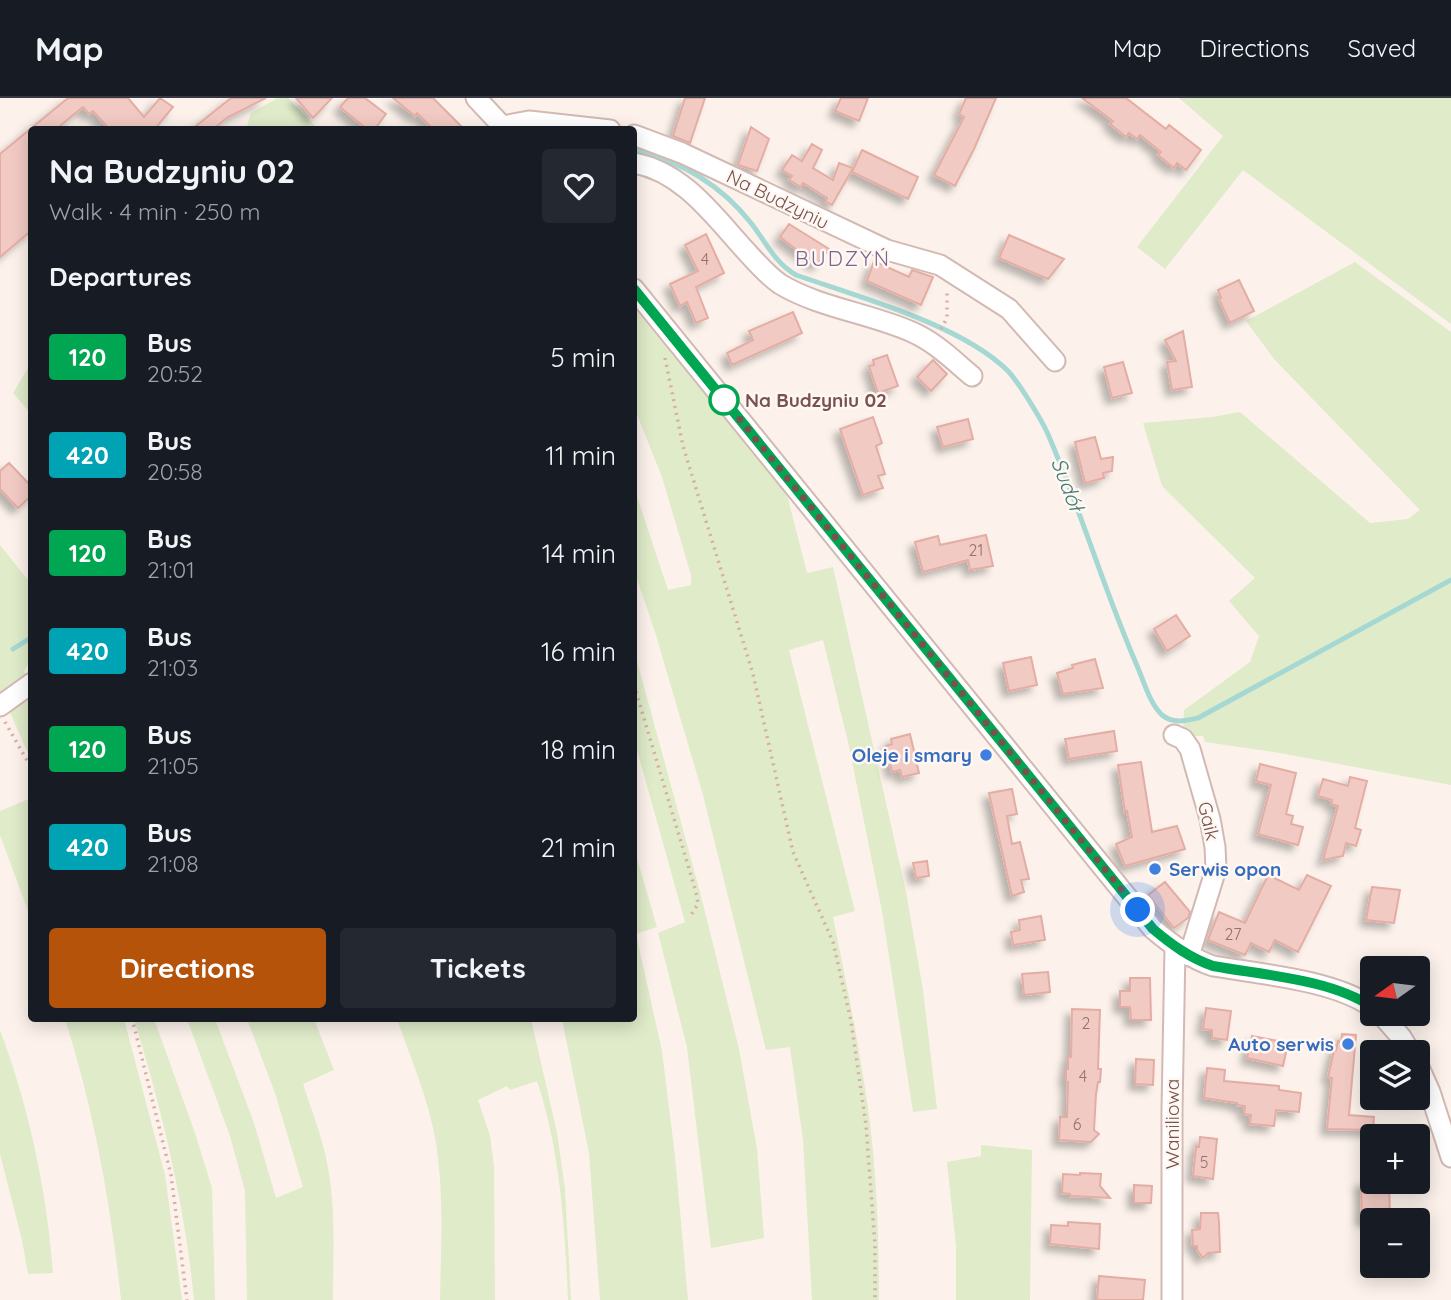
<!DOCTYPE html>
<meta charset="utf-8">
<style>
:root{--surface:#171b24;--page:#242831;--text:#f1f3f6;--muted:#9ea1a6;--line:#363941;--accent:#b45309}
body{margin:0;font-family:Quicksand,sans-serif;background:var(--page);color:var(--text);height:100vh;display:flex;flex-direction:column;font-size:26px;white-space:nowrap}
*{box-sizing:border-box;margin:0}
p{font-size:23px;color:var(--muted)}
.icon{flex:none;width:38px;height:38px;fill:none;stroke:currentColor;stroke-width:2;stroke-linecap:round;stroke-linejoin:round}
.map{position:relative;flex:1;overflow:hidden}
.sheet{position:absolute;left:28px;top:28px;width:609px;height:896px;display:flex;flex-direction:column;background:var(--surface);border-radius:7px;box-shadow:0 4px 18px #0003}
.sheet>*{flex:none}
.badge{padding:0 14px;border-radius:5px;font-size:24px;line-height:46px}
.needle{width:46px;rotate:256deg}
.tools{position:absolute;left:1360px;top:858px;display:grid;gap:14px}
.tools a{display:grid;place-items:center;width:70px;height:70px;border-radius:7px;background:var(--surface);box-shadow:0 4px 18px #0003;font-size:35px}
.you{position:absolute;width:35px;height:35px;margin:-18px;border:5px solid #fff;border-radius:50%;background:#1a73e8;box-shadow:0 0 0 10px #1a73e833}
.map>.badge{position:absolute;translate:-50% -50%;box-shadow:0 0 0 4px #fff}
h2{padding:0 21px;font-size:26px;line-height:63px}
.round{display:grid;place-items:center;flex:none;width:74px;height:74px;border-radius:7px;background:var(--page)}
.summary{display:flex;align-items:center;justify-content:space-between;height:119px;padding:0 21px}
h1{font-size:33px;font-weight:700;line-height:52px}
.primary-button{display:flex;gap:14px;margin-top:auto;padding:14px 21px}
.primary-button a{flex:1;height:80px;border-radius:7px;background:var(--accent);color:#fff;font-size:28px;font-weight:700;line-height:80px;text-align:center}
.primary-button a+a{background:var(--page);color:var(--text)}
ul{padding:0;list-style:none}
li{display:flex;align-items:center;gap:21px;height:98px;padding:0 21px}
li div{flex:1}
li b{display:block;font-size:26px}
li em{font-style:normal}
li .badge{min-width:77px;font-weight:700;text-align:center}
header{display:flex;align-items:center;gap:42px;box-sizing:border-box;height:98px;padding:0 35px;background:var(--surface);border-bottom:2px solid var(--line)}
header strong{font-size:33px}
nav{display:flex;gap:38px;margin-inline-start:auto;font-size:24px}
.map>svg:first-child{display:block}
</style>
<header>
<strong>Map</strong>
<nav><a>Map</a><a>Directions</a><a>Saved</a></nav>
</header>
<div class="map">
<svg width="1451" height="1202" viewBox="0 0 1451 1202">
<defs>
<filter id="shadow"><feDropShadow dx="-6" dy="6" stdDeviation="3.5" flood-color="#0004"/></filter>
</defs>
<rect width="100%" height="100%" fill="#fcf2eb"/>
<path fill="#dfebc9" d="M 278,0 L 288,0 L 318,31 L 246,31 L 251,15 Z
M 1179,0 L 1451,0 L 1451,226 L 1243,72 L 1165,171 L 1137,149 L 1223,38 Z
M 1355,164 L 1451,234 L 1451,687 L 1280,655 L 1205,644 L 1203,638 L 1190,638 L 1183,634 L 1184,612 L 1250,564 L 1259,538 L 1229,503 L 1255,480 L 1162,388 L 1143,325 L 1212,319 L 1240,314 L 1370,425 L 1408,421 L 1420,412 L 1274,261 L 1246,223 Z
M 634,210 L 786,393 L 807,475 L 833,469 L 906,794 L 923,892 L 937,1011 L 913,1014 L 882,813 L 849,648 L 823,542 L 789,552 L 855,813 L 833,819 C 847,888 861,956 870,1025 C 877,1084 879,1143 879,1202 L 812,1202 L 803,1042 L 790,949 L 766,952 L 703,697 L 655,534 L 634,472 L 634,389 L 668,492 L 691,487 L 691,477 L 662,379 L 634,309 Z
M 31,265 L 32,266 L 31,316 L 13,295 Z
M 0,447 L 32,487 L 31,562 L 24,573 L 29,581 L 0,600 Z
M 634,552 L 700,794 L 739,951 L 757,1051 L 764,1140 L 711,1150 L 687,949 L 658,835 L 685,824 L 634,641 Z
M 31,593 L 31,662 L 9,612 Z
M 31,700 L 31,821 L 0,737 L 0,713 Z
M 634,750 L 657,829 L 636,836 L 662,953 L 675,1058 L 688,1202 L 600,1202 L 589,1055 L 562,921 L 634,920 Z
M 65,921 L 124,921 L 165,1077 L 182,1202 L 121,1202 C 111,1107 94,1012 65,921 Z
M 134,921 L 154,921 L 195,1035 L 212,1090 L 215,1202 L 194,1202 C 185,1107 162,1012 134,921 Z
M 187,921 L 215,921 L 254,1025 L 276,1100 L 303,1089 L 275,995 L 247,921 L 314,921 L 334,972 L 303,986 C 312,1014 323,1041 328,1070 C 336,1114 333,1158 333,1202 L 247,1202 L 245,1093 L 230,1038 Z
M 397,921 L 531,921 L 557,1035 L 565,1091 L 571,1202 L 568,1202 C 565,1130 560,1051 537,983 L 510,992 L 507,988 L 478,1002 L 490,1038 L 494,1068 L 495,1202 L 440,1202 C 441,1150 444,1097 436,1045 C 429,1002 411,961 397,921 Z
M 0,932 C 29,1009 47,1094 53,1175 L 28,1176 L 22,1142 L 0,1056 Z
M 981,1047 L 1032,1052 L 1030,1202 L 956,1202 L 956,1148 L 947,1064 L 981,1058 Z"/>
<g fill="none" stroke-linecap="round" stroke-linejoin="round">
<path stroke="#a6d8d3" stroke-width="5" d="M 634,52 C 680,63 721,87 751,125 C 766,144 774,164 796,177 C 859,199 962,227 1008,273 C 1019,285 1044,325 1050,341 C 1082,416 1105,495 1138,570 C 1144,584 1150,606 1162,617 C 1173,626 1185,623 1198,620 L 1451,482
M 13,551 L 32,539"/>
</g>
<path fill="#f1cac3" stroke="#e4ada4" stroke-width="2" filter="url(#shadow)" d="M 68,0 L 128,0 L 144,19 L 160,0 L 173,9 L 154,32 L 110,32 L 93,13 L 89,16 L 83,9 L 55,32 L 32,32 L 32,132 L 0,159 L 0,56 Z
M 231,0 L 266,0 L 228,19 L 212,32 L 191,32 Z
M 296,0 L 332,0 L 313,20 Z
M 348,0 L 365,0 L 386,16 L 374,32 L 368,32 L 340,9 Z
M 393,0 L 433,0 L 465,32 L 434,32 L 417,15 L 415,18 Z
M 685,0 L 705,0 L 690,45 L 673,38 Z
M 841,0 L 868,0 L 859,23 L 835,13 Z
M 966,0 L 996,0 L 974,51 L 955,88 L 934,77 L 964,19 L 959,16 Z
M 1082,0 L 1126,0 L 1166,31 L 1169,27 L 1201,52 L 1186,72 L 1177,65 L 1174,70 L 1158,57 L 1161,54 L 1140,37 L 1137,41 L 1129,35 L 1126,39 L 1110,26 L 1113,23 Z
M 751,29 L 769,41 L 757,73 L 738,67 Z
M 812,46 L 822,52 L 813,70 L 833,82 L 839,65 L 853,70 L 832,107 L 826,104 L 827,100 L 803,85 L 801,89 L 789,82 L 792,78 L 782,72 L 792,57 L 802,63 Z
M 862,52 L 918,79 L 908,101 L 852,74 Z
M 789,126 L 829,151 L 817,167 L 780,139 Z
M 706,136 L 724,175 L 696,189 L 708,220 L 696,225 L 687,204 L 680,208 L 670,186 L 698,173 L 685,147 Z
M 1009,137 L 1064,161 L 1048,181 L 999,160 Z
M 874,163 L 909,179 L 912,172 L 933,179 L 921,207 L 867,183 Z
M 1239,182 L 1254,213 L 1230,225 L 1219,201 L 1221,200 L 1218,192 Z
M 793,214 L 802,235 L 732,267 L 727,255 L 753,242 L 749,233 Z
M 1183,233 L 1192,289 L 1172,292 L 1167,264 L 1176,263 L 1165,242 Z
M 887,257 L 898,288 L 878,295 L 869,268 L 874,267 L 873,262 Z
M 933,262 L 947,276 L 931,293 L 917,279 Z
M 1123,264 L 1132,295 L 1112,300 L 1104,269 Z
M 873,319 L 882,345 L 876,348 L 885,376 L 878,378 L 883,390 L 863,397 L 840,331 Z
M 968,321 L 973,341 L 943,349 L 937,329 Z
M 1095,339 L 1101,361 L 1113,359 L 1112,373 L 1103,375 L 1104,380 L 1085,385 L 1075,344 Z
M 9,365 L 32,389 L 32,397 L 18,410 L 0,391 L 0,373 Z
M 986,437 L 993,468 L 970,472 L 968,462 L 923,474 L 915,444 L 938,438 L 940,447 Z
M 1176,517 L 1190,538 L 1167,553 L 1154,531 Z
M 1031,559 L 1037,587 L 1009,593 L 1003,565 Z
M 1095,561 L 1103,590 L 1063,596 L 1057,575 L 1073,570 L 1072,567 Z
M 1114,633 L 1117,653 L 1069,661 L 1065,641 Z
M 910,636 L 919,675 L 902,679 L 900,672 L 892,674 L 886,648 L 892,646 L 891,641 Z
M 1141,664 L 1152,734 L 1177,728 L 1185,751 L 1125,768 L 1116,746 L 1132,739 L 1127,713 L 1125,714 L 1118,667 Z
M 1260,666 L 1296,675 L 1286,716 L 1293,718 L 1291,726 L 1303,729 L 1298,747 L 1258,736 L 1271,687 L 1256,683 Z
M 1350,679 L 1367,683 L 1355,730 L 1361,732 L 1356,748 L 1346,745 L 1343,758 L 1323,762 L 1338,708 L 1331,706 L 1332,702 L 1318,698 L 1323,681 L 1348,688 Z
M 1012,691 L 1017,716 L 1007,718 L 1012,746 L 1020,744 L 1029,781 L 1021,782 L 1024,794 L 1012,798 L 989,695 Z
M 927,763 L 929,778 L 916,780 L 913,765 Z
M 1268,777 L 1299,792 L 1307,777 L 1331,788 L 1298,854 L 1275,842 L 1269,854 L 1251,845 L 1245,857 L 1208,842 L 1219,814 L 1245,825 Z
M 1165,784 L 1190,814 L 1188,820 L 1174,830 L 1148,797 Z
M 1372,789 L 1400,792 L 1394,825 L 1366,822 Z
M 1041,818 L 1045,842 L 1013,847 L 1011,834 L 1020,832 L 1019,822 Z
M 1048,874 L 1050,894 L 1024,897 L 1022,876 Z
M 1130,880 L 1150,880 L 1151,922 L 1131,922 L 1130,909 L 1120,909 L 1120,893 L 1130,893 Z
M 1206,910 L 1231,913 L 1227,942 L 1212,940 L 1212,932 L 1203,931 Z
M 1072,911 L 1100,912 L 1098,971 L 1101,971 L 1100,984 L 1098,984 L 1096,996 L 1094,1032 L 1099,1036 L 1091,1044 L 1059,1042 L 1060,1019 L 1067,1019 L 1068,984 L 1066,984 L 1066,971 L 1068,971 L 1068,959 L 1071,959 Z
M 1342,936 L 1356,937 L 1349,1017 L 1374,1019 L 1373,1032 L 1327,1031 L 1332,980 L 1328,979 L 1334,952 L 1336,952 L 1338,943 L 1341,944 Z
M 1252,938 L 1288,945 L 1283,968 L 1247,960 Z
M 1136,961 L 1154,962 L 1153,987 L 1135,986 Z
M 1207,970 L 1225,972 L 1224,983 L 1279,988 L 1279,992 L 1301,995 L 1299,1014 L 1276,1012 L 1274,1028 L 1250,1026 L 1251,1017 L 1244,1016 L 1245,1008 L 1237,1007 L 1237,1005 L 1204,1000 Z
M 1200,1039 L 1217,1041 L 1213,1081 L 1193,1078 L 1196,1049 L 1199,1049 Z
M 1080,1075 L 1101,1076 L 1100,1088 L 1110,1100 L 1070,1098 L 1070,1096 L 1062,1095 L 1063,1076 L 1080,1077 Z
M 1361,1083 L 1389,1083 L 1390,1122 L 1362,1122 Z
M 1134,1087 L 1152,1088 L 1151,1105 L 1134,1105 Z
M 1201,1115 L 1218,1115 L 1219,1124 L 1220,1154 L 1208,1155 L 1203,1160 L 1197,1152 L 1197,1148 L 1193,1148 L 1192,1132 L 1200,1131 Z
M 1068,1124 L 1100,1126 L 1099,1151 L 1050,1146 L 1051,1127 L 1068,1128 Z
M 1099,1178 L 1145,1182 L 1143,1202 L 1097,1202 Z"/>
<g fill="none" stroke-linecap="round" stroke-linejoin="round">
<g stroke="#d2b9b3" stroke-width="23">
<path id="minor" d="M 476,0 L 506,32
M 503,28 L 529,23 L 610,32
M 634,37 L 682,55 L 887,152 L 940,167 L 1009,211 L 1055,263
M 634,65 C 683,74 713,117 745,152 C 756,164 767,177 780,186 C 820,210 869,215 912,234 C 935,244 953,262 972,278
M 634,191 L 1153,831 C 1172,847 1190,860 1213,868 C 1260,876 1334,882 1372,909
M 0,608 L 32,585
M 1174,637 L 1183,641 L 1190,651 L 1210,721 L 1215,749 L 1216,771 L 1189,858
M 1380,915 L 1401,939 L 1410,954
M 1418,967 L 1430,994 L 1451,1059
M 1172,1202 L 1172,1012 L 1175,850"/>
</g>
<path stroke="#d7ada6" stroke-width="3.5" stroke-dasharray="2 5" stroke-linecap="butt" d="M 941,231 L 947,220 L 947,191
M 665,260 L 683,348 L 753,576 L 793,754 L 833,844 L 851,923 L 866,1027 L 875,1147 L 875,1202
M 634,587 L 696,794 L 698,806 L 689,820
M 5,624 L 32,671
M 132,920 L 171,1077 L 187,1202"/>
<use href="#minor" stroke="#fff" stroke-width="19"/>
</g>
<g fill="none" stroke-linecap="round" stroke-linejoin="round">
<g stroke="#fff" stroke-width="16">
<path id="line" d="M 634,191 L 1153,831 C 1172,847 1190,860 1213,868 C 1262,877 1331,881 1372,909"/>
</g>
<use href="#line" stroke="#00a651" stroke-width="10"/>
<path stroke="#78524e" stroke-width="7" stroke-dasharray="0 12.6" d="M 724,302 L 1138,812"/>
</g>
<circle fill="#fff" stroke="#00a651" stroke-width="3.5" cx="724" cy="302" r="14"/>
<g fill="#3f7fe0" stroke="#fff7f2" stroke-width="2.5">
<circle cx="986" cy="657" r="7"/>
<circle cx="1155" cy="771" r="7"/>
<circle cx="1348" cy="946" r="7"/>
</g>
<g text-anchor="middle" stroke-width="5" stroke-linejoin="round" paint-order="stroke">
<g font-size="16" fill="#96706b">
<text x="705" y="167">4</text>
<text x="976" y="458">21</text>
<text x="1233" y="842">27</text>
<text x="1086" y="931">2</text>
<text x="1083" y="984">4</text>
<text x="1077" y="1032">6</text>
<text x="1204" y="1070">5</text>
</g>
<g font-size="19" fill="#78524e" stroke="#fff7f2">
<text transform="translate(778 101) rotate(26)" y="7">Na Budzyniu</text>
<text transform="translate(1209 723) rotate(77)" y="7">Gaik</text>
<text transform="translate(1172 1026) rotate(-90)" y="7">Waniliowa</text>
</g>
<g font-size="19" font-weight="bold" fill="#78524e" stroke="#fff7f2" text-anchor="start">
<text x="745" y="309">Na Budzyniu 02</text>
</g>
<g font-size="19" font-weight="bold" fill="#366cbe" stroke="#fff7f2" text-anchor="end">
<text x="972" y="664">Oleje i smary</text>
<text x="1169" y="778" text-anchor="start">Serwis opon</text>
<text x="1334" y="953">Auto serwis</text>
</g>
<g font-size="21" letter-spacing="2" fill="#796693" stroke="#fff7f2">
<text x="843" y="168">BUDZYŃ</text>
</g>
<g font-size="21" font-style="italic" fill="#417c77" stroke="#fff7f2">
<text transform="translate(1067 386) rotate(69)" y="7">Sudół</text>
</g>
</g>
</svg>
<div class="tools">
<a><svg class="needle" viewBox="-14 -14 28 28"><path d="M0-13l5 13h-10z" fill="#e53935"/><path d="M0 13l5-13h-10z" fill="#9ea1a6"/></svg></a>
<a><svg class="icon" aria-label="layers" viewBox="0 0 24 24"><path d="M12 4l9 5-9 5-9-5zM3 14l9 5 9-5"/></svg></a>
<a>+</a>
<a>−</a>
</div>
<div class="you" style="left:1138px;top:812px"></div>
<section class="sheet">
<div class="summary"><div><h1>Na Budzyniu 02</h1><p>Walk · 4 min · 250 m</p></div><a class="round"><svg class="icon" aria-label="heart" viewBox="0 0 24 24"><path d="M12 20l-8-8c-3-5 5-10 8-4 3-6 11-1 8 4z"/></svg></a></div>
<h2>Departures</h2>
<ul>
<li><span class="badge" style="background:#00a651;color:#fff">120</span><div><b>Bus</b><p>20:52</p></div><em>5 min</em></li>
<li><span class="badge" style="background:#00a3b4;color:#fff">420</span><div><b>Bus</b><p>20:58</p></div><em>11 min</em></li>
<li><span class="badge" style="background:#00a651;color:#fff">120</span><div><b>Bus</b><p>21:01</p></div><em>14 min</em></li>
<li><span class="badge" style="background:#00a3b4;color:#fff">420</span><div><b>Bus</b><p>21:03</p></div><em>16 min</em></li>
<li><span class="badge" style="background:#00a651;color:#fff">120</span><div><b>Bus</b><p>21:05</p></div><em>18 min</em></li>
<li><span class="badge" style="background:#00a3b4;color:#fff">420</span><div><b>Bus</b><p>21:08</p></div><em>21 min</em></li>
</ul>
<div class="primary-button"><a>Directions</a><a>Tickets</a></div>
</section>
</div>
